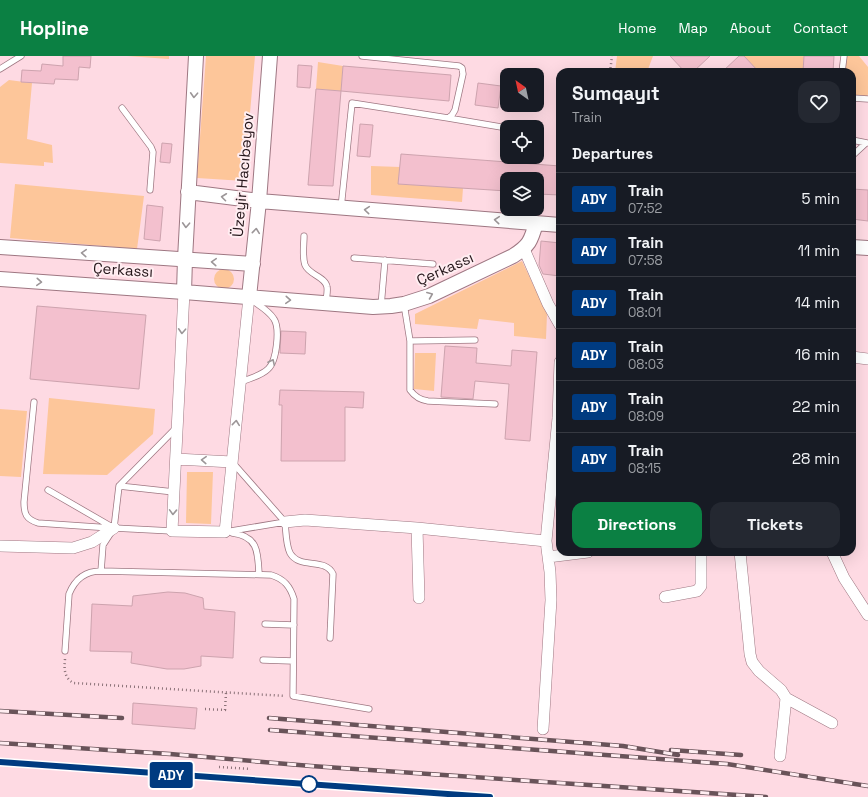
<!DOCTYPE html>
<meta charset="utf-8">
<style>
:root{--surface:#171b24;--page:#242831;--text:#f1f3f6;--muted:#9ea1a6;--line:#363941;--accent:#0b8043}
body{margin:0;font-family:"Space Grotesk",sans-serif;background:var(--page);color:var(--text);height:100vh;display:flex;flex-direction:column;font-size:15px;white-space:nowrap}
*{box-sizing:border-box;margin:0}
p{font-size:13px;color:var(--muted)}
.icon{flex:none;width:22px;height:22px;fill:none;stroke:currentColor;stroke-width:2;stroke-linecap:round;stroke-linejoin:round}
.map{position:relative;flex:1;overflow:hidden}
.panel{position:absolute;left:556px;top:12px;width:300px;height:488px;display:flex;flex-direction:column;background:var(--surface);border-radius:12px;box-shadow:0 4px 16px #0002}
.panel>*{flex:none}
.badge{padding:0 8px;border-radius:3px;font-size:14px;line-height:26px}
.needle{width:26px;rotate:327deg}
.fabs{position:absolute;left:500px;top:12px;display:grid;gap:8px}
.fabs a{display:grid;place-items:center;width:44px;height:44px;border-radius:8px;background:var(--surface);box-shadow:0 4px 16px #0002;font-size:20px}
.map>.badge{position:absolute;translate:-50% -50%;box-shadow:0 0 0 2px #fff}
h2{padding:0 16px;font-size:15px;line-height:36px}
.round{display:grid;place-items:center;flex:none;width:42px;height:42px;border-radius:12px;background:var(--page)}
.overview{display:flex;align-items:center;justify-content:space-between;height:68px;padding:0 16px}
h1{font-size:19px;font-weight:800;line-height:30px}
.cta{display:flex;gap:8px;margin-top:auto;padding:8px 16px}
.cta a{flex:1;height:46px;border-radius:12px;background:var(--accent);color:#fff;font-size:16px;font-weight:800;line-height:46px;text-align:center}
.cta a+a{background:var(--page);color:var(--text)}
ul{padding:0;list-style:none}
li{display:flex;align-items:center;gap:12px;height:52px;padding:0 16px;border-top:1px solid var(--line)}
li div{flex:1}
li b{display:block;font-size:15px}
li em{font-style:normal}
li .badge{min-width:44px;font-weight:700;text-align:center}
header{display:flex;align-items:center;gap:24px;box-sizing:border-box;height:56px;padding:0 20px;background:var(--accent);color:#fff}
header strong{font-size:19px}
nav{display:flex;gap:22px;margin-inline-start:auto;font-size:14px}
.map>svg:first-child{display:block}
</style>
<header>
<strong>Hopline</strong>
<nav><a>Home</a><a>Map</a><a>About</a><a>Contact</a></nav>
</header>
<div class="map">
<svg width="868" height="741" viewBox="0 0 868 741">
<rect width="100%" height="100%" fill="#fedae3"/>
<path fill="#fdc69a" d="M 127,0 L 169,0 L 169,3 Z
M 206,0 L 255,0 L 244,125 L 197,122 Z
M 617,0 L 653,0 L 647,16 L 615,16 Z
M 744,0 L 804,0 L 803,16 L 759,16 Z
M 845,0 L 859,0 L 868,11 L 868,38 L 866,45 L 852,44 L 852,16 L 845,16 Z
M 318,6 L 343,10 L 341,35 L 316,33 Z
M 9,24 L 32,27 L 27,83 L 52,89 L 53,107 L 44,106 L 44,110 L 0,107 L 0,31 Z
M 371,110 L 400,111 L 399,128 L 463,132 L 462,146 L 371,139 Z
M 15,128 L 144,140 L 137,193 L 10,182 Z
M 522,205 L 547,258 L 546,283 L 514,280 L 514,267 L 479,263 L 477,273 L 415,268 L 415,258 Z
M214 223a10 10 0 1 1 20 0a10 10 0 1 1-20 0Z
M 415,297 L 436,297 L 434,335 L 414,333 Z
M 49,342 L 155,353 L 153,378 L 107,419 L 43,418 Z
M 0,353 L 27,355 L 21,421 L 0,420 Z
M 187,416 L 213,416 L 211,468 L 186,467 Z"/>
<path fill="#f3c0ce" stroke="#cda3ae" d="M 63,0 L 91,0 L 90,12 L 79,11 L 78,24 L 55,23 L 54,28 L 21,26 L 22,14 L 41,15 L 42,8 L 63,10 Z
M 670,0 L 710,0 L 693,16 L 685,16 Z
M 739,0 L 744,0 L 759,16 L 722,16 Z
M 804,0 L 834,0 L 833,16 L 803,16 Z
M 298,9 L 312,10 L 310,32 L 297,31 Z
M 343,10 L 451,19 L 449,45 L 341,35 Z
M 478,27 L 501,30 L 498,52 L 475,49 Z
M 316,33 L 341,35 L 333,130 L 308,129 Z
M 360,68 L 373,69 L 370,101 L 357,100 Z
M 162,87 L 172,88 L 170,107 L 160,106 Z
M 401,98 L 560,110 L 560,139 L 537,138 L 537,123 L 507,123 L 507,135 L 398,128 Z
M 852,133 L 868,134 L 868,165 L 852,163 Z
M 147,149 L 163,151 L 160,185 L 144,183 Z
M 541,185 L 560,187 L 560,220 L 543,218 L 539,209 Z
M 37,250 L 146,259 L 139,333 L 30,323 Z
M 281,275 L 306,276 L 305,298 L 280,297 Z
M 445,290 L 477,292 L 476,307 L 511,310 L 512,294 L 537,296 L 530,385 L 505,383 L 509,328 L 475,325 L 473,343 L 441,341 Z
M 280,334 L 364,336 L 363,352 L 345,351 L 345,405 L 281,405 L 282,349 L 279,349 Z
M 168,536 L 185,537 L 203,542 L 204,553 L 235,556 L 233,602 L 201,600 L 201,610 L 184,613 L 167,613 L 131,607 L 132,596 L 90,595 L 92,548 L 132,550 L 133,540 Z
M 133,647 L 197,652 L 195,673 L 132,668 Z"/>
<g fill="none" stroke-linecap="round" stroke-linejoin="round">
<g stroke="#9e7782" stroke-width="7">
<path id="service" d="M 0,13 L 21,0
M 842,16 L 844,0
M 852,42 L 868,43
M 122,52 L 151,91 L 153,96 L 150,134
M 448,62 L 507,72
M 852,84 L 867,87
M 852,100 L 866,87
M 341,152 L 352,47 L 448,62 L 452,59 L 455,54 L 463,18 L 462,12 L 459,10 L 362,0
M 304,180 C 304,189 302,200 305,209 C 309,219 326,221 327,231 C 328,236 326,242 326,247
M 354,202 L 433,208
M 404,248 L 410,285 L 410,334 C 415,341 420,344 428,345 L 495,348
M 381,250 L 385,204
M 410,285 L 475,284
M 241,326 C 250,322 261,320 268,313 C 277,305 280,272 274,263 C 269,255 260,250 253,245
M 34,346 L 24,446 C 24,458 26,463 38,467 L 111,472
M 119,430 L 174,436
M 48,434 L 112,471
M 285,466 C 286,476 286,489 290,497 C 300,514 325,501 333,518 L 330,582
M 114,472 L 119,430 L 176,372
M 225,476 L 285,466 L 233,407
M 232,477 C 258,480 258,496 259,518
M 101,515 L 103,489 L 114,472 L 172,475
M 265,568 L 294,569
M 65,595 L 69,538 C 75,523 85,515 101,515 L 271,519 C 284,523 290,530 294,543 L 293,640 L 369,653
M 263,604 L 293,605"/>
</g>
<g stroke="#9e7782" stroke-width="12">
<path id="minor" d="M 524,193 L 548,248 L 560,269
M 184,236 L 172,475 L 225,476 L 249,241
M 852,301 L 868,303
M 176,403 L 232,406
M 285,466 L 305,464 L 417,472 L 546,485 L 550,516 L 551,544 L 543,673
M 417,472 L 419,542
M 546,485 L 558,362 L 560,306
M 0,490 L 73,492 L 92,486 L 114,472
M 740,496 L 750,598 L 752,606 L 759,615 L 781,634 L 786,642 L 832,667
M 832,496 L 844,522 L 868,559
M 548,501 L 588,496
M 665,541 L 697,535 L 701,530 L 701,496
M 780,700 L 786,642"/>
</g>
<g stroke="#9e7782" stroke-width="16">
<path id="tertiary" d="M 188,136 L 259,145 L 560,169
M 0,191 L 253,208
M 852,191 L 868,192
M 0,223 L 184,236 L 373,251 L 391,250 L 404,248 L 429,240 L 513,200 C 529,190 531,185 536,167
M 184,236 L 185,203 L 196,0
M 249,241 L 259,145 L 270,0"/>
</g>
<path stroke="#8c7379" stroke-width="2.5" stroke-dasharray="1 3" stroke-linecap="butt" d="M 610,16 L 612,0
M 65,603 C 64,613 64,621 73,627 L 285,640
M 205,653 L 225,654 L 226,637
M 219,711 L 251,713"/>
<use href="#service" stroke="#fff" stroke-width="5.5"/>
<use href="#minor" stroke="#fff" stroke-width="11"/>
<use href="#tertiary" stroke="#fff" stroke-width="14"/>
<g stroke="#695359" stroke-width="4.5">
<path id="rail" d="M 0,655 L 122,662
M 269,662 L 623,690 L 678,699
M 270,674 L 727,708 L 868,730
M 0,687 L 170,698 L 311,710 L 766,741
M 671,694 L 741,699
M 0,706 L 490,741"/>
</g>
<use href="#rail" stroke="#ffedf1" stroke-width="3" stroke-dasharray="9" stroke-linecap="butt"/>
</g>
<defs><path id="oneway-chevron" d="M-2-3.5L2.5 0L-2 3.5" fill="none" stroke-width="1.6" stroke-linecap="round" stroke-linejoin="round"/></defs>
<g stroke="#9c9698">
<use href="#oneway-chevron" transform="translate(194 39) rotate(93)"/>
<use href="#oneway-chevron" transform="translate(224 141) rotate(-173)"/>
<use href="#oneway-chevron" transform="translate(367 154) rotate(-175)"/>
<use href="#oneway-chevron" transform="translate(497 164) rotate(-175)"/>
<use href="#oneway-chevron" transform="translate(186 169) rotate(93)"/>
<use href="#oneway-chevron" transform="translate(256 175) rotate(-84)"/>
<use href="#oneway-chevron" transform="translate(84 197) rotate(-176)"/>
<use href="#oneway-chevron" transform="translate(214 206) rotate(-176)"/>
<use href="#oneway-chevron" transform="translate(39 226) rotate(4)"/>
<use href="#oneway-chevron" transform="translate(430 239) rotate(-22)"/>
<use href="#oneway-chevron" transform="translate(288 244) rotate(4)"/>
<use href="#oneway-chevron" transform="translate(182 275) rotate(93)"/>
<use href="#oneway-chevron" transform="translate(272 306) rotate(-65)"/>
<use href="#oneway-chevron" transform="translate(236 367) rotate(-84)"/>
<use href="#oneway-chevron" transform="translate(204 404) rotate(-177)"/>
<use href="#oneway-chevron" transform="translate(173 456) rotate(92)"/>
</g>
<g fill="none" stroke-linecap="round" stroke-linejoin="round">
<g stroke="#fff" stroke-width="9">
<path id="line" d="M 0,706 L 490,741"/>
</g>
<use href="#line" stroke="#003b80" stroke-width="6"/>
</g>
<circle fill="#fff" stroke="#003b80" stroke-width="2" cx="309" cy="728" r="8"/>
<g text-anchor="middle" stroke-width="4" stroke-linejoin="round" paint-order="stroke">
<g font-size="15" fill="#241519" stroke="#ffedf1">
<text transform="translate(243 119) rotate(-85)" y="5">Üzeyir Hacıbəyov</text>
<text transform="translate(445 213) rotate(-24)" y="5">Çerkassı</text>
<text transform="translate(123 214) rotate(4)" y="5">Çerkassı</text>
</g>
</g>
</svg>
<div class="fabs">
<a><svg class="needle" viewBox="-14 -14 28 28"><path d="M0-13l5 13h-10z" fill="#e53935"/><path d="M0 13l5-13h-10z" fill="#9ea1a6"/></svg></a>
<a><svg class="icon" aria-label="locate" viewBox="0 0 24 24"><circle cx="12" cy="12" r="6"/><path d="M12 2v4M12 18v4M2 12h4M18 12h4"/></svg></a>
<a><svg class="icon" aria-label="layers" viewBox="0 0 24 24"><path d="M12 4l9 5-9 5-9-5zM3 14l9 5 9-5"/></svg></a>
</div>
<b class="badge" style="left:171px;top:719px;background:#003b80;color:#fff">ADY</b>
<section class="panel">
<div class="overview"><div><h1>Sumqayıt</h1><p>Train</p></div><a class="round"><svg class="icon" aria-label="heart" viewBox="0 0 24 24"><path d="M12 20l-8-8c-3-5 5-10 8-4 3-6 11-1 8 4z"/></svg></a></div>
<h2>Departures</h2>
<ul>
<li><span class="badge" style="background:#003b80;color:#fff">ADY</span><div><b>Train</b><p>07:52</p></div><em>5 min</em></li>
<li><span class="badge" style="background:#003b80;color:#fff">ADY</span><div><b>Train</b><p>07:58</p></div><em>11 min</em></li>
<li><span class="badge" style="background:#003b80;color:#fff">ADY</span><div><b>Train</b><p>08:01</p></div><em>14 min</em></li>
<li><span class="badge" style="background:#003b80;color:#fff">ADY</span><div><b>Train</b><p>08:03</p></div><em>16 min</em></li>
<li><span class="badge" style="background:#003b80;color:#fff">ADY</span><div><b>Train</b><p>08:09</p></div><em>22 min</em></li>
<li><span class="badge" style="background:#003b80;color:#fff">ADY</span><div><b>Train</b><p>08:15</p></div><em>28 min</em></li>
</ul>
<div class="cta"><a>Directions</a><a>Tickets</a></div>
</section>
</div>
